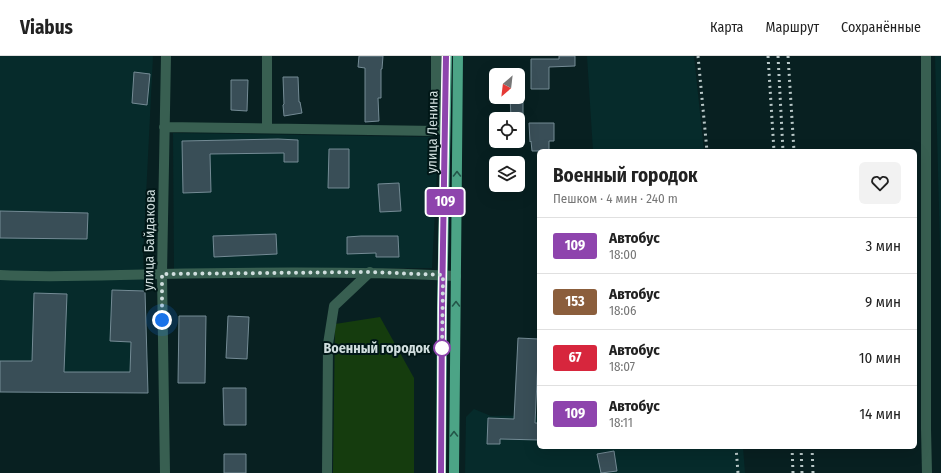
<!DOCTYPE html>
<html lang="ru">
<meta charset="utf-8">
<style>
:root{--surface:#fff;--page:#f2f2f2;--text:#222;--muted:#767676;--line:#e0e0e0}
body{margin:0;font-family:"Fira Sans Condensed",sans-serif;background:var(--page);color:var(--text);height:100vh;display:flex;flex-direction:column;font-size:15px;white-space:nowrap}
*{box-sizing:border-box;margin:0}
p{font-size:13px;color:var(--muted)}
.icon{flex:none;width:22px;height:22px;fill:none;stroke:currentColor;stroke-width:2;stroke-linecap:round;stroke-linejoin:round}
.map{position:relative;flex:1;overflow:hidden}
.sheet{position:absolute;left:537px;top:93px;width:380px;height:300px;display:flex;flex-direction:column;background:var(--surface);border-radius:6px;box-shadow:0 4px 16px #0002}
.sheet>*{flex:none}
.badge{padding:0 8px;border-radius:3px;font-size:14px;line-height:26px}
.needle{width:26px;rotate:208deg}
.tools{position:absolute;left:489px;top:12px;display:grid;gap:8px}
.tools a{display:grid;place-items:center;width:36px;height:36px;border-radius:6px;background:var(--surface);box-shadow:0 4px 16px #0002;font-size:20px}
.you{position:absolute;width:20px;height:20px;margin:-10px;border:3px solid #fff;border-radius:50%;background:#1a73e8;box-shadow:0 0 0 6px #1a73e833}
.map>.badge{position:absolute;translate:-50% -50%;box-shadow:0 0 0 2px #fff}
.round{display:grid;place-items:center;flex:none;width:42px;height:42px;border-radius:6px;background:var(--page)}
.head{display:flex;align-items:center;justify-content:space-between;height:68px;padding:0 16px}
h1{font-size:19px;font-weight:700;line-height:30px}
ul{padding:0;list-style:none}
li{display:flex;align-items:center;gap:12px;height:56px;padding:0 16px;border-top:1px solid var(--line)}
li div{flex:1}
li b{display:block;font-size:15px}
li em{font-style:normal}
li .badge{min-width:44px;font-weight:700;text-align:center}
header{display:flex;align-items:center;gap:24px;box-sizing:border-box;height:56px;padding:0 20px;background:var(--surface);border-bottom:1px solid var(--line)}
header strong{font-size:19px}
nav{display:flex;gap:22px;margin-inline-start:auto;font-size:14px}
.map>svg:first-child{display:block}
</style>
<header>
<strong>Viabus</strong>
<nav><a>Карта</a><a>Маршрут</a><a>Сохранённые</a></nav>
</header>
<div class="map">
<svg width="941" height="417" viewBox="0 0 941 417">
<rect width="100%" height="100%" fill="#082021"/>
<path fill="#062b2b" d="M 0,0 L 153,0 L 143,200 L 148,337 L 0,336 Z
M 587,0 L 694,0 L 704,95 L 593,95 Z
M 935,0 L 941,0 L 941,228 Z
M 173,77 L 430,81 L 438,97 L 432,212 L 174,213 Z
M 474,353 L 491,360 L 539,359 L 539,391 L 743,391 L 745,417 L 465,417 L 466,361 Z"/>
<path fill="#153c0e" d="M 380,261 L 414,322 L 414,417 L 333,417 L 335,268 Z"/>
<path fill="#394e57" stroke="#748b95" d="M 359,0 L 383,0 L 382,13 L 381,13 L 381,42 L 378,42 L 379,65 L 365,66 L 365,12 L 358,11 Z
M 559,0 L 575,0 L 575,10 L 549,11 L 549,33 L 531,33 L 531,3 L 559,3 Z
M 134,16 L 150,18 L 147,49 L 132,47 Z
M 283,21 L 298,21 L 299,46 L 300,46 L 302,57 L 284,60 L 283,49 L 284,48 Z
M 231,24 L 248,24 L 247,55 L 231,54 Z
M 510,41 L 523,41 L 523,61 L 511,61 Z
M 529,67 L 554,67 L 554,85 L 549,85 L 549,95 L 532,95 L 531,85 L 530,86 Z
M 278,83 L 298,84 L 298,106 L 284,106 L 284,97 L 210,98 L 211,136 L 183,137 L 182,85 Z
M 329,93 L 349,93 L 349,132 L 328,132 Z
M 399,127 L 401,155 L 380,156 L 378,128 Z
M 0,155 L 88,157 L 87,183 L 0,182 Z
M 276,178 L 277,198 L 214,201 L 213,180 Z
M 361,180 L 398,180 L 399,201 L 376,201 L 376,197 L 347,198 L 347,181 Z
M 112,234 L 145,235 L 148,337 L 0,336 L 0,305 L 32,305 L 34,237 L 67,238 L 64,316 L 130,316 L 131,286 L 110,285 Z
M 179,260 L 206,260 L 205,327 L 178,327 Z
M 228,260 L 249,261 L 247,303 L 226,302 Z
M 518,282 L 539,283 L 535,367 L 539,367 L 539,384 L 500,383 L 500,388 L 487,388 L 488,362 L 514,363 Z
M 223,332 L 246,332 L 246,369 L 224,369 Z
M 614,395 L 617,415 L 601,417 L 597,398 Z
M 224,398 L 246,398 L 246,417 L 224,417 Z"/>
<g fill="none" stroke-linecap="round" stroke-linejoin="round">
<path stroke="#385f51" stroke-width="10" d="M 926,0 L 926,373 L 927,417
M 164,71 L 436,75 L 436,0
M 267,72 L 267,0
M 0,219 C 53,222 107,219 160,218 C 259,216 358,215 456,220
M 165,417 L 162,218 L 166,0
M 327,417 L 328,288 L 334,250 L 370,216"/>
<path stroke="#4ca486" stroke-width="10" d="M 441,417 L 442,252 L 447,0
M 454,417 L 458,0"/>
<path stroke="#b9c8c8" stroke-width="3" stroke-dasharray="2 4" stroke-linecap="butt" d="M 698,0 L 707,95
M 768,0 L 774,95
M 778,0 L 783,95
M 788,0 L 794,95
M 736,391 L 738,417
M 792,391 L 793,417
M 801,391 L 802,417
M 812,391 L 813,417"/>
</g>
<defs><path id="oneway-chevron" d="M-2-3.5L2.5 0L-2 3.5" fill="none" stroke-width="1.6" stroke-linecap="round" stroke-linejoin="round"/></defs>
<g stroke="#235649">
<use href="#oneway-chevron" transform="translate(457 118) rotate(-90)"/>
<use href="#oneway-chevron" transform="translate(456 248) rotate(-90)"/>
<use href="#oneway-chevron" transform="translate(454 378) rotate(-90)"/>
</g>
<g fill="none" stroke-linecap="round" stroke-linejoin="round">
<g stroke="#fff" stroke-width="9">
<path id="line" d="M 441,417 L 442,252 L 446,0"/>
</g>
<use href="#line" stroke="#8e44ad" stroke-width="6"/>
<path stroke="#d0dede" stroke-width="4" stroke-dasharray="0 7.2" d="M 162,264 L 162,218 L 370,216 L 443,219 L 442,296 L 442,292"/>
</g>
<circle fill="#fff" stroke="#8e44ad" stroke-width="2" cx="442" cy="292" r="8"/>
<g text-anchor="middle" stroke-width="4" stroke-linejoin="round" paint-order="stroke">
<g font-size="14" fill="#d0dede" stroke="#011717">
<text transform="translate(432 76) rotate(-89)" y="5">улица Ленина</text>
<text transform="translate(149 184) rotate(-89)" y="5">улица Байдакова</text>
</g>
<g font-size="14" font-weight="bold" fill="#d0dede" stroke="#011717" text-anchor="end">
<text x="430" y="297">Военный городок</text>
</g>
</g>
</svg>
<div class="tools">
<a><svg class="needle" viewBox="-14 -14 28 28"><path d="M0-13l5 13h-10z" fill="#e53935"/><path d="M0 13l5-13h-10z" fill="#767676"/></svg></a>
<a><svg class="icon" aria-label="locate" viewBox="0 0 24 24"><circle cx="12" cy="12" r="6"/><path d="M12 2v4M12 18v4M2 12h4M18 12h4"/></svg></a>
<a><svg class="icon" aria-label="layers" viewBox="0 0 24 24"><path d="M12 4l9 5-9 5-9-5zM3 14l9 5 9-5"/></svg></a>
</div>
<div class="you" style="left:162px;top:264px"></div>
<b class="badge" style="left:445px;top:146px;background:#8e44ad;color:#fff">109</b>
<section class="sheet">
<div class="head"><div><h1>Военный городок</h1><p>Пешком · 4 мин · 240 m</p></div><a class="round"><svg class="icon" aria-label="heart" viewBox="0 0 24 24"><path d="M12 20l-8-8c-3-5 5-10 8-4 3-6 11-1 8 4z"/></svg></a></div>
<ul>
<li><span class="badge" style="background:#8e44ad;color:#fff">109</span><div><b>Автобус</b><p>18:00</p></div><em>3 мин</em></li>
<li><span class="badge" style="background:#8b5e3c;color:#fff">153</span><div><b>Автобус</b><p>18:06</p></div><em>9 мин</em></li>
<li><span class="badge" style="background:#d7263d;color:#fff">67</span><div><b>Автобус</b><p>18:07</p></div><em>10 мин</em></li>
<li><span class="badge" style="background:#8e44ad;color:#fff">109</span><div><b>Автобус</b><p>18:11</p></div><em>14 мин</em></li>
</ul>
</section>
</div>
